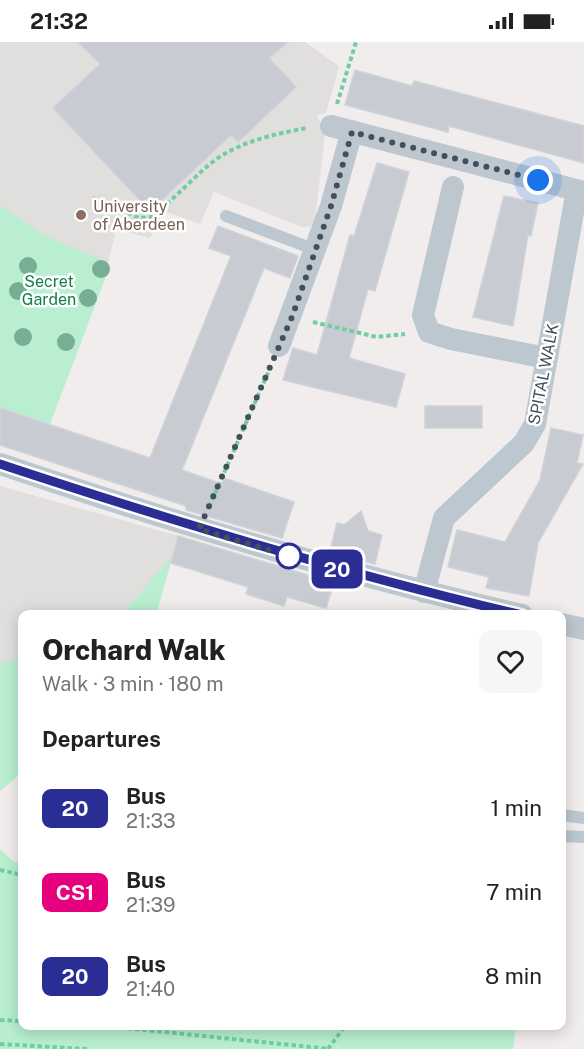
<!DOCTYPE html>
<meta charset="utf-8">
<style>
:root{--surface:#fff;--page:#f6f6f6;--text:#222;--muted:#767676}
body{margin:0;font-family:"Public Sans",sans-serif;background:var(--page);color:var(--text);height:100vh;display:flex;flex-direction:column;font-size:22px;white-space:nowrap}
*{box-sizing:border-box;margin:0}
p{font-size:20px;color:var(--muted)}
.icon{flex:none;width:33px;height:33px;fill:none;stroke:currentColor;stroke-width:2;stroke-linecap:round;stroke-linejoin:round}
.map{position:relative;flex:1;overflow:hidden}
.panel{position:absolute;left:18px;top:568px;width:548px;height:420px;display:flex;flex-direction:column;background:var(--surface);border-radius:12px;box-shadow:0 3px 15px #0003}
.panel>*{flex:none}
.badge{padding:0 12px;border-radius:9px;font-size:21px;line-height:39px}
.you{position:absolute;width:30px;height:30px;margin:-15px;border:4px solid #fff;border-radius:50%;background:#1a73e8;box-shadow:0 0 0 9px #1a73e833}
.map>.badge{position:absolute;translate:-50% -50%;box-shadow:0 0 0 3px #fff}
h2{padding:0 24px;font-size:22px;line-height:54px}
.round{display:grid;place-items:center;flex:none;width:63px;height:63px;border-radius:12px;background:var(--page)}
.overview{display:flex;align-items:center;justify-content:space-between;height:102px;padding:0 24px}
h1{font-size:28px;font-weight:800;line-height:45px}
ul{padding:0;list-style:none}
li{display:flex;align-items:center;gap:18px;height:84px;padding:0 24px}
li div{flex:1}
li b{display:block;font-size:22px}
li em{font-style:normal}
li .badge{min-width:66px;font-weight:700;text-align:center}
.status{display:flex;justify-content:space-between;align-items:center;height:42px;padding:0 30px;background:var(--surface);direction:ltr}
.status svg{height:16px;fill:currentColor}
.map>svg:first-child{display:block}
</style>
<div class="status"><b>21:32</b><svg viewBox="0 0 49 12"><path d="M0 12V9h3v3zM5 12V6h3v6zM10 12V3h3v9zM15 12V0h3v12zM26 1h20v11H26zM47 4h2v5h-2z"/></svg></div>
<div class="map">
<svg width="584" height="1007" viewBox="0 0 584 1007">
<rect width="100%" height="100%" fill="#f0edec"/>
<path fill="#e1dede" d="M 0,0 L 305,0 L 339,24 L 326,71 L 317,73 L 325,92 L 315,178 L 311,184 L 302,185 L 214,150 L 200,182 L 164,169 L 150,196 L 116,187 L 104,240 L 0,324 Z
M 0,444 L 178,494 L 156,573 L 22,573 L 22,730 L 0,749 Z"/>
<path fill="#b9efd0" d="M 0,163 L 43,193 L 108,220 L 104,240 L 50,382 L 0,366 Z
M 173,513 L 156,573 L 118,573 L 126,567 Z
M 22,616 L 22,730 L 0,749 L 0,621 Z
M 0,807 L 13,819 L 22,823 L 22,984 L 516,984 L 513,1007 L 0,1007 Z"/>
<path fill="#c9cbd3" stroke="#d0d2d9" stroke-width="1.5" d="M 78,0 L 288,0 L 269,16 L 296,45 L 238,100 L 231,93 L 150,169 L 53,66 L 100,22 Z
M 355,28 L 412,44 L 414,39 L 584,84 L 584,121 L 449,84 L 448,90 L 345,63 Z
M 377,121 L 409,130 L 375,249 L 368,247 L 349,316 L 405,332 L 396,365 L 283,338 L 293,306 L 317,313 L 350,193 L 354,194 Z
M 504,154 L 538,161 L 531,194 L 528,193 L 513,284 L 473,275 Z
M 218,184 L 298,214 L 290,236 L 264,226 L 182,428 L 222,442 L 224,436 L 294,460 L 282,496 L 186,468 L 186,464 L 0,403 L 0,366 L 150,416 L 231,214 L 209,206 Z
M 425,364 L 482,364 L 482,386 L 425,386 Z
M 551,386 L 583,393 L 577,421 L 583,422 L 538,501 L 529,554 L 486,546 L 489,535 L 448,525 L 457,488 L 505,500 L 540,438 Z
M 361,469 L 368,489 L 382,493 L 375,522 L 330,510 L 337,481 L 344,483 Z
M 178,494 L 334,541 L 326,566 L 287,555 L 284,564 L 246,552 L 248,545 L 171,521 Z"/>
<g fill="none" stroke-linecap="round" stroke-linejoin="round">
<path stroke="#70cea3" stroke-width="4" stroke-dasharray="4.5 3" stroke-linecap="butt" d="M 337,62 L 356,0
M 93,156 L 139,176 L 151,175 C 172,159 190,139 210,122 C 237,100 274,92 307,86
M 313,280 L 377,295 L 405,292
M 209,465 L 271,324
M 0,828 L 22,833
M 0,978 L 22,979
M 105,984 L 330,1007
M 0,1002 L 87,1007
M 328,1007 L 345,984"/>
<path stroke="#bdc7d0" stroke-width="12" d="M 226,174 L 316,208
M 561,773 L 584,776
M 561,794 L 584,795"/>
<path stroke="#bdc7d0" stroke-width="22" d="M 331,84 L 584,150
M 453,145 L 423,273 L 429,290 L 451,297 L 546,316
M 279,304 L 331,164 L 352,89
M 0,422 C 172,480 345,532 522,573
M 424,550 L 444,476 L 524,401 L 535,382 L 577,148
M 561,582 L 584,587"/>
</g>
<g fill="#77af94">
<circle cx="28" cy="224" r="9"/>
<circle cx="101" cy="227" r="9"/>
<circle cx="18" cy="249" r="9"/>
<circle cx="88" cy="256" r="9"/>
<circle cx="23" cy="295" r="9"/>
<circle cx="66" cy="300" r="9"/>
</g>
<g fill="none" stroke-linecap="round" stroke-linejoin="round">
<g stroke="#fff" stroke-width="14">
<path id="line" d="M 0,422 C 172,479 345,532 522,573"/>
</g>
<use href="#line" stroke="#2a2d93" stroke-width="9"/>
<path stroke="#454f5a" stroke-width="6" stroke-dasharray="0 10.8" d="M 289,514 L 199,487 L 292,275 L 331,164 L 352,90 L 538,138"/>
</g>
<circle fill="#8d6e63" stroke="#fff" stroke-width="2" cx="81" cy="173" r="6"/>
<circle fill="#fff" stroke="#2a2d93" stroke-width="3" cx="289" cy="514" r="12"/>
<g text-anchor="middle" stroke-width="5" stroke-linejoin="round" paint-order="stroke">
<g font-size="16" fill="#785e54" stroke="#fff" text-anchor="start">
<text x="93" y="170">University<tspan x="93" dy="18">of Aberdeen</tspan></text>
</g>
<g font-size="16" fill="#147d4c" stroke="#fff">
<text x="49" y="245">Secret<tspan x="49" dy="18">Garden</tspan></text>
</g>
<g font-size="16" fill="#454f5a" stroke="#fff">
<text transform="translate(543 332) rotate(-79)" y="6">SPITAL WALK</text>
</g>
</g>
</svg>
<div class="you" style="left:538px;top:138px"></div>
<b class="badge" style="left:337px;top:527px;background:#2a2d93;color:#fff">20</b>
<section class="panel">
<div class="overview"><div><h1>Orchard Walk</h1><p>Walk · 3 min · 180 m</p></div><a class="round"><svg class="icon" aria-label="heart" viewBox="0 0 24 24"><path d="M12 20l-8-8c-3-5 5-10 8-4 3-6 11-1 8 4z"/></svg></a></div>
<h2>Departures</h2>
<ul>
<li><span class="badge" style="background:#2a2d93;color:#fff">20</span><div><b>Bus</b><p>21:33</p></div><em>1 min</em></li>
<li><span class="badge" style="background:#e6007e;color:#fff">CS1</span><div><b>Bus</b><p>21:39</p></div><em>7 min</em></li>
<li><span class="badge" style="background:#2a2d93;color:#fff">20</span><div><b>Bus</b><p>21:40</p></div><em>8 min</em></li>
</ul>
</section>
</div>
